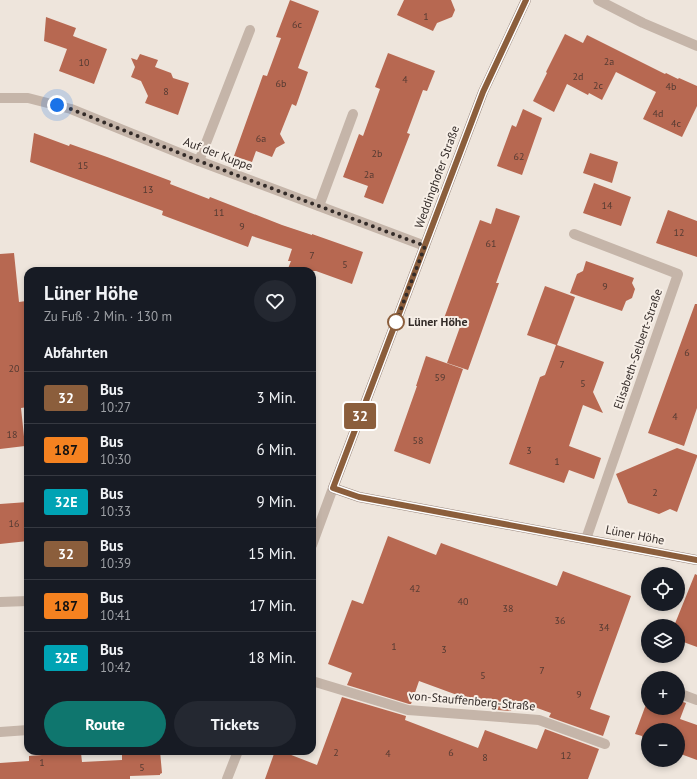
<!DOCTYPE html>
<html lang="de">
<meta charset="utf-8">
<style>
:root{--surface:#171b24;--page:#242831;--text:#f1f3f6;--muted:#9ea1a6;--line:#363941;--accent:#0f766e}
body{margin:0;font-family:"PT Sans",sans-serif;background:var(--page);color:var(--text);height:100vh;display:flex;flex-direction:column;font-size:15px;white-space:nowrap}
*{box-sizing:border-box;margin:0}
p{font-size:13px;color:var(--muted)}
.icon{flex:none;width:22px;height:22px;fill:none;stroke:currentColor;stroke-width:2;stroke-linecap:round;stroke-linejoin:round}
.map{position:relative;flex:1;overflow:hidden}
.drawer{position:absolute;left:24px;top:267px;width:292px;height:488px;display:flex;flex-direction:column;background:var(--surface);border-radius:12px;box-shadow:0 2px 6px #0003}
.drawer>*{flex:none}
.badge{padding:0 8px;border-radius:3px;font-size:14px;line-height:26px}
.controls{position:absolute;left:641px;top:567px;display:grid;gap:8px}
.controls a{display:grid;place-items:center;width:44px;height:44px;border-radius:50%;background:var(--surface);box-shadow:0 2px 6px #0003;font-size:20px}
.you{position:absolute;width:20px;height:20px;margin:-10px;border:3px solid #fff;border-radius:50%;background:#1a73e8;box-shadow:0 0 0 6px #1a73e833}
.map>.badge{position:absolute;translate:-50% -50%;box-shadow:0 0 0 2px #fff}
h2{padding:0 20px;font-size:15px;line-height:36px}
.round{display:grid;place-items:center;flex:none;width:42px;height:42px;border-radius:21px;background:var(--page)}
.summary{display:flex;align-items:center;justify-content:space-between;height:68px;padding:0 20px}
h1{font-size:19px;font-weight:700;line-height:30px}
.primary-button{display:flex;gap:8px;margin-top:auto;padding:8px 20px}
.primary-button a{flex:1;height:46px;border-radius:24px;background:var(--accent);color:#fff;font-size:16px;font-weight:700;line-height:46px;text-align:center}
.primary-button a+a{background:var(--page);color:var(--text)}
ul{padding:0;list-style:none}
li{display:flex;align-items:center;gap:12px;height:52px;padding:0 20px;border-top:1px solid var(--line)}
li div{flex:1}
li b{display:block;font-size:15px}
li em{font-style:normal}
li .badge{min-width:44px;font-weight:700;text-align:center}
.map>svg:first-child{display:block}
</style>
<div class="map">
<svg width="697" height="779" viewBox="0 0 697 779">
<rect width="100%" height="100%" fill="#eee5dc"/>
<path fill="#b76851" d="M 290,0 L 319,11 L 298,68 L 308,72 L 296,106 L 292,104 L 280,134 L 285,143 L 276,148 L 272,157 L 256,151 L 252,162 L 234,156 L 263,75 L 267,76 L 281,38 L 276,37 Z
M 404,0 L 451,0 L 455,10 L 452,17 L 437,23 L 433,31 L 397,15 Z
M 46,17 L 76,28 L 73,36 L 107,49 L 94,84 L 59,71 L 67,49 L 44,41 Z
M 565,34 L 583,43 L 587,35 L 665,74 L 666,73 L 678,79 L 679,78 L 697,86 L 697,106 L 682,137 L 643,119 L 656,92 L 616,72 L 602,100 L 589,93 L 588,95 L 567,84 L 554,112 L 533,101 L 547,73 L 546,72 Z
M 388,53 L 435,71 L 427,91 L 423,90 L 407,133 L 410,134 L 383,204 L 364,197 L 368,186 L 343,177 L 359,134 L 363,136 L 380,89 L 375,87 Z
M 140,54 L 158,60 L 155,67 L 171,73 L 173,78 L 189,83 L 178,115 L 145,103 L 148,96 L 141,81 L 131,77 L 135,67 L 131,58 L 137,60 Z
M 523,109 L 542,118 L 522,175 L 497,166 L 512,125 L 516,127 Z
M 34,133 L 69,146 L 70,144 L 107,157 L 171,181 L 170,184 L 209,199 L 210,197 L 282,225 L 312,235 L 312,234 L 363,252 L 352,284 L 316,271 L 287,271 L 291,261 L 288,261 L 292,249 L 252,236 L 248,247 L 162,215 L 163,211 L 30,162 Z
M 590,153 L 618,162 L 612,183 L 583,173 Z
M 594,183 L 631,197 L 621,226 L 583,213 Z
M 496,208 L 520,216 L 496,283 L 499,283 L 468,370 L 447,363 L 460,327 L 443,321 L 480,220 L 491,224 Z
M 668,210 L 697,221 L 697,257 L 656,243 Z
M 14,253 L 19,302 L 26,301 L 28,321 L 28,407 L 21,408 L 25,446 L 0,449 L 0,254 Z
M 586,261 L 634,278 L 632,283 L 635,289 L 632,298 L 626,301 L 622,311 L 570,293 L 577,274 L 583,271 Z
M 545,286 L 575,297 L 557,345 L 604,362 L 593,392 L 603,413 L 583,405 L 569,446 L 601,458 L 594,479 L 569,470 L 564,483 L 509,464 L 540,377 L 545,375 L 556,345 L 527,335 Z
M 695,304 L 697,304 L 697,408 L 684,446 L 648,433 Z
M 426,356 L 463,369 L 430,464 L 394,451 L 417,386 L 416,386 Z
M 677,448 L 697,455 L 697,457 L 677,512 L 670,509 L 659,514 L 628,503 L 616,474 Z
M 28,502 L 28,541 L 0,544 L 0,504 Z
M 388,536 L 436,555 L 441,543 L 557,586 L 563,571 L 631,596 L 590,709 L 610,716 L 603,736 L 549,717 L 551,713 L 515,700 L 511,711 L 498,710 L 419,681 L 411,704 L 409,704 L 347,685 L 352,673 L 328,664 L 352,600 L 363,604 Z
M 695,574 L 697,575 L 697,647 L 678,640 L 678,626 L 674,626 Z
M 342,697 L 406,716 L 405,720 L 478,748 L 485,730 L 537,749 L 545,729 L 599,749 L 588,779 L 265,779 L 275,751 L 281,751 L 317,765 Z
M 648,699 L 648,708 L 678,708 L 678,700 L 686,703 L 680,719 L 697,725 L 697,760 L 678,753 L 678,730 L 648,730 L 648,742 L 644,741 L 642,736 L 635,734 Z
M 42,751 L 68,751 L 68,754 L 81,753 L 82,762 L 122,760 L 122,751 L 160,751 L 162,773 L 160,774 L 160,775 L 130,776 L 130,779 L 0,779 L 0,763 L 29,761 L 29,756 L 42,755 Z"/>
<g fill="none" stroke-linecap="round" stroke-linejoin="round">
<path stroke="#c5b5a9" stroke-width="10" d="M 199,161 L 250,30
M 319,206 L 353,114
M 678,693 L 697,700
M 0,732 L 28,730"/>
<path stroke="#c5b5a9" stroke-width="10" d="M 598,0 L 643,23 L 697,46
M 0,98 L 28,98 L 71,109 L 199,161 L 425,246
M 574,234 L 678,274 L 586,539
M 312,545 L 333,488
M 0,602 L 28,601
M 312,681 L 408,710 L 539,720 L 605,744
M 227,779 L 238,751"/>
<path stroke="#98857b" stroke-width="10" d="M 526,0 L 483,92 L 333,488 L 359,497 L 697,560"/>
</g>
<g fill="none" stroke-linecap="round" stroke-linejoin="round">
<g stroke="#fff" stroke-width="9">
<path id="line" d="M 526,0 L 483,92 L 333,488 L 359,497 L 697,560"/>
</g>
<use href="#line" stroke="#8b5e3c" stroke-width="6"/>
<path stroke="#332b28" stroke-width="4" stroke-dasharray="0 7.2" d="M 57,105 L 71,109 L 199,161 L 425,246 L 396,322"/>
</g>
<circle fill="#fff" stroke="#8b5e3c" stroke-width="2" cx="396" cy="322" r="8"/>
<g text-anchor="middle" stroke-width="4" stroke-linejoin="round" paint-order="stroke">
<g font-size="10" fill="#543a32">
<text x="426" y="20">1</text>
<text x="297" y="28">6c</text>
<text x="609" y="65">2a</text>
<text x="84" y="66">10</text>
<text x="578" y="80">2d</text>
<text x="405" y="83">4</text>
<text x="281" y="87">6b</text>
<text x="598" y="89">2c</text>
<text x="671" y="90">4b</text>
<text x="166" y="95">8</text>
<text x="658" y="117">4d</text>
<text x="676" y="127">4c</text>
<text x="261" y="142">6a</text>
<text x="377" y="157">2b</text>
<text x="519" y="160">62</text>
<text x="83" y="169">15</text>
<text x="369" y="178">2a</text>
<text x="148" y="193">13</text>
<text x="607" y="209">14</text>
<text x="219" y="216">11</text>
<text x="242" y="230">9</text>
<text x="679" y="236">12</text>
<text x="491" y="247">61</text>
<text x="312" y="259">7</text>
<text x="345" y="268">5</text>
<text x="605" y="290">9</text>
<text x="687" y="356">6</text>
<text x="562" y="368">7</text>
<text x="14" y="372">20</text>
<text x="440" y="381">59</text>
<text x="583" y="387">5</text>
<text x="675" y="420">4</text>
<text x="12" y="438">18</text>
<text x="418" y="444">58</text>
<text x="529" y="454">3</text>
<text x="557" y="465">1</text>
<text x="655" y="496">2</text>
<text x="14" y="527">16</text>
<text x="415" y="592">42</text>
<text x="463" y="605">40</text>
<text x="508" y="612">38</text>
<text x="560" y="624">36</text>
<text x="604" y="631">34</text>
<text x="394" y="650">1</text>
<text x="444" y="653">3</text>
<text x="542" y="674">7</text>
<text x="483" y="679">5</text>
<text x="579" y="698">9</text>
<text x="336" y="756">2</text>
<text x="451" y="756">6</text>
<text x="388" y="757">4</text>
<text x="566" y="759">12</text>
<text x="485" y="761">8</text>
<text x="42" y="766">1</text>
<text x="142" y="771">5</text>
</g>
<g font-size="12" fill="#332b28" stroke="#f7efe7">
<text transform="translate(218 154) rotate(21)" y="4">Auf der Kuppe</text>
<text transform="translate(437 177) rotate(-70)" y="4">Weddinghofer Straße</text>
<text transform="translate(638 349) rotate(-71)" y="4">Elisabeth-Selbert-Straße</text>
<text transform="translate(635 535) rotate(11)" y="4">Lüner Höhe</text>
<text transform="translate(472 701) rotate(5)" y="4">von-Stauffenberg-Straße</text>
</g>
<g font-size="12" font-weight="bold" fill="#332b28" stroke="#f7efe7" text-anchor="start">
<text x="408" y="326">Lüner Höhe</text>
</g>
</g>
</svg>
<div class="controls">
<a><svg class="icon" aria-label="locate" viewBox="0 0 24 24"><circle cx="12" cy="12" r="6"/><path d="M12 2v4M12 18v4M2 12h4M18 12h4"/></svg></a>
<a><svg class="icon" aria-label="layers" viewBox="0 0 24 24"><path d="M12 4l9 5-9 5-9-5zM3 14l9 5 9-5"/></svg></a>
<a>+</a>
<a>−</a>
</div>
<div class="you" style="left:57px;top:105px"></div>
<b class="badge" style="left:360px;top:416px;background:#8b5e3c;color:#fff">32</b>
<section class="drawer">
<div class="summary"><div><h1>Lüner Höhe</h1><p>Zu Fuß · 2 Min. · 130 m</p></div><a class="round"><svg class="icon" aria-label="heart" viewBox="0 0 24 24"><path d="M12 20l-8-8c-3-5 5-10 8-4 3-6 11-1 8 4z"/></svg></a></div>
<h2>Abfahrten</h2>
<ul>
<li><span class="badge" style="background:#8b5e3c;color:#fff">32</span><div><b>Bus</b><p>10:27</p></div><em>3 Min.</em></li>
<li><span class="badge" style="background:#f58220;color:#111">187</span><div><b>Bus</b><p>10:30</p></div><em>6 Min.</em></li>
<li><span class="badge" style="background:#00a3b4;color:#fff">32E</span><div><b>Bus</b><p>10:33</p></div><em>9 Min.</em></li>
<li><span class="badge" style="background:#8b5e3c;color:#fff">32</span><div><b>Bus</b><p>10:39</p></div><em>15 Min.</em></li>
<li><span class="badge" style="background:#f58220;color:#111">187</span><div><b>Bus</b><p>10:41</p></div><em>17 Min.</em></li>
<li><span class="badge" style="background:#00a3b4;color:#fff">32E</span><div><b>Bus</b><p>10:42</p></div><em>18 Min.</em></li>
</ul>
<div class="primary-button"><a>Route</a><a>Tickets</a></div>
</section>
</div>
